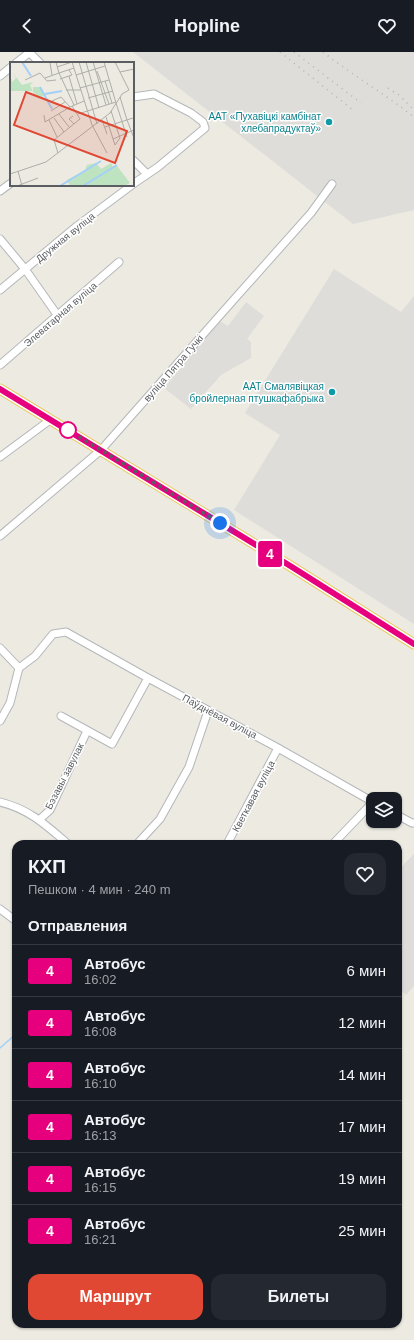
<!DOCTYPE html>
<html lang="ru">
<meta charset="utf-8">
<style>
:root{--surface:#171b24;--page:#242831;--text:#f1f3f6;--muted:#9ea1a6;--line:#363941;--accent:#e04833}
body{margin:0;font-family:Helvetica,sans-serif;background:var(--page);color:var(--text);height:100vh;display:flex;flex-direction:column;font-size:15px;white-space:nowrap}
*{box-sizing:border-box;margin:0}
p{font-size:13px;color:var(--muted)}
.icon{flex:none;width:22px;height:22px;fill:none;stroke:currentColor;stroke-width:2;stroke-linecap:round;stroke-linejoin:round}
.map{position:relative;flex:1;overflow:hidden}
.sheet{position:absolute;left:12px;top:788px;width:390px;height:488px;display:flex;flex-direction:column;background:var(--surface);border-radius:12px;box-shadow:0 1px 3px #0004}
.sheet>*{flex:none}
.badge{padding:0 8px;border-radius:3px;font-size:14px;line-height:26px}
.buttons{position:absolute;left:366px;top:740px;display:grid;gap:8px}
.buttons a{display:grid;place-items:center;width:36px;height:36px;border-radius:8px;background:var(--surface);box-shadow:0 1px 3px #0004;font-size:20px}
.you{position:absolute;width:20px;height:20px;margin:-10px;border:3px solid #fff;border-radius:50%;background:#1a73e8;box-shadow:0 0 0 6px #1a73e833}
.map>.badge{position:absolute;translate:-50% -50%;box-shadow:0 0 0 2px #fff}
h2{padding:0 16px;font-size:15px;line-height:36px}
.round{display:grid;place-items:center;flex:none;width:42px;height:42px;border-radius:12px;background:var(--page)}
.head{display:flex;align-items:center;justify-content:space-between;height:68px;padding:0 16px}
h1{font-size:19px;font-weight:600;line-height:30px}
.cta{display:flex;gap:8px;margin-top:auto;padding:8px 16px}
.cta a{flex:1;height:46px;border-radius:12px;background:var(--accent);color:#fff;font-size:16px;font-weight:600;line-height:46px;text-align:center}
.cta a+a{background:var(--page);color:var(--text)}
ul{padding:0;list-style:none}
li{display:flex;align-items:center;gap:12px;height:52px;padding:0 16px;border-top:1px solid var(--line)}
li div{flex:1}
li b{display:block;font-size:15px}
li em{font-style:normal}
li .badge{min-width:44px;font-weight:700;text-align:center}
header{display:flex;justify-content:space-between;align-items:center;height:52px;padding:0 16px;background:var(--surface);font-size:18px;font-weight:600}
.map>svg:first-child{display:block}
</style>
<header><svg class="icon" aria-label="back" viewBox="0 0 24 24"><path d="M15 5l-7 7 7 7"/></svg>Hopline<svg class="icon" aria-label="heart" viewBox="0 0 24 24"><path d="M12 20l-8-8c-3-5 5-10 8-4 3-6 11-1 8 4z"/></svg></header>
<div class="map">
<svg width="414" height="1288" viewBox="0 0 414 1288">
<rect width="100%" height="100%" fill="#eceae1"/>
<path fill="#dfddd9" d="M 133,0 L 414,0 L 414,158 L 353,172 Z
M 334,217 L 401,260 L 414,244 L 414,572 L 234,458 L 280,383 L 245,361 Z
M 246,250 L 264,264 L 247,287 L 251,290 L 251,306 L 221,323 L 191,357 L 164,336 L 220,269 L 228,274 Z
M 414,802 L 414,934 L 406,943 L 398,936 L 398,818 Z"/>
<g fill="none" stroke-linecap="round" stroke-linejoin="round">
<path stroke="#a3d0fa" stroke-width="1.5" d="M 0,996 L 16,982"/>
<g stroke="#b4b7bb" stroke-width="9">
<path id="minor" d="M 29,0 L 40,11
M 16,11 L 30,0
M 0,24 L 11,15
M 133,45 L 154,42 L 191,61 L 203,70 L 205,76 L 158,115 L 133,132
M 133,108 L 147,122
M 0,139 L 11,131
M 0,187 L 25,217 L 58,264
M 0,238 L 77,174 L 132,133
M 0,313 L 119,210
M 0,405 L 50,368
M 0,484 L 101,398 L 237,244 L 311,161 L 332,132
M 0,596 L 19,616
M 61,664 L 112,692 L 148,626
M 0,669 L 10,651 L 19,616 L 35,604 L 53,582 L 66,580 L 148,626 L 278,696 L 373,750
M 0,750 C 29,757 46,773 68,792
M 395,762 L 412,771 L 414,771
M 39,768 L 50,758 L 87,679
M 137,792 L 160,767 L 189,715 L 208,659
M 227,792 L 278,696
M 333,792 L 373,750
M 0,857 L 16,869"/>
</g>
<g stroke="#e9c85c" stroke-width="11">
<path id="major" d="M 0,337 L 292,515 L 414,592"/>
</g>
<use href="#minor" stroke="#fff" stroke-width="7"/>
<use href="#major" stroke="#fbf1a7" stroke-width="9"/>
<path stroke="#b2b3b3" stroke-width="1.5" stroke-dasharray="1 5" stroke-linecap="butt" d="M 280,0 L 353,58
M 294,0 L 361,51
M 323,0 C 352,23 385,42 414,65
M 388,36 L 399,43 L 414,58"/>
</g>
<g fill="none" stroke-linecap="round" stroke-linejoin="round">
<g stroke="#fff" stroke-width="9">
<path id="line" d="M 0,337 L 292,515 L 414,592"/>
</g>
<use href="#line" stroke="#e6007e" stroke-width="6"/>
<path stroke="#5a5d61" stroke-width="4" stroke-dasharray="0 7.2" d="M 68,378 L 220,471"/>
</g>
<g fill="#0f9aa8" stroke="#fff" stroke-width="1.5">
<circle cx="329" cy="70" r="4"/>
<circle cx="332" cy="340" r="4"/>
</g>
<circle fill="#fff" stroke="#e6007e" stroke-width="2" cx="68" cy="378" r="8"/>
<g text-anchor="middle" stroke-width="3" stroke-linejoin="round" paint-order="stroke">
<g font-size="10" fill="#0d838f" stroke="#fff" text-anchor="end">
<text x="321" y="68">ААТ «Пухавіцкі камбінат<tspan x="321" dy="12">хлебапрадуктаў»</tspan></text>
<text x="324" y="338">ААТ Смалявіцкая<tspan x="324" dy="12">бройлерная птушкафабрыка</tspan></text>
</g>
<g font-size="10" fill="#5a5d61" stroke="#fff">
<text transform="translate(65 185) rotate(-39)" y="4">Дружная вуліца</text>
<text transform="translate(60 262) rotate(-41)" y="4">Элеватарная вуліца</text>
<text transform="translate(173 316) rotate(-49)" y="4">вуліца Пятра Гучкі</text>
<text transform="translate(220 664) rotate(28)" y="4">Паўднёвая вуліца</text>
<text transform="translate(64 724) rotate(-63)" y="4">Бэзавы завулак</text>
<text transform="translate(253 744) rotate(-62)" y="4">Кветкавая вуліца</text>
</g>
</g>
<g transform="translate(10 10)">
<rect width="124" height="124" fill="#eceae1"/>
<path d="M 3,11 L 12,23 L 23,20 L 20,23 L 23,30 L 23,25 L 30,25 L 34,34 L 29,36 L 22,29 L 0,29 L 0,13 L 2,20 L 6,16 ZM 86,101 L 91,107 L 101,101 L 103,105 L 107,104 L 120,121 L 114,124 L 60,124 L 57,118 L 75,108 L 77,103 Z" fill="#bee3c0"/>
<path fill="none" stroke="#a3d0fa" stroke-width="2" d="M 12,0 L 21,14M 30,25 L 42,47M 35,32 L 52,29M 50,124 L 91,99M 73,124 L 107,103"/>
<path fill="none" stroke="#aeaeaa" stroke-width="1" d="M 62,0 L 82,63 L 97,91M 69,0 L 87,62M 76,0 L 89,46M 83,0 L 96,43M 94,0 L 106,41M 40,1 L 42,13M 47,5 L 62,0M 64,6 L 49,11 L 64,43M 87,9 L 99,42M 110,10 L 124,7M 66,13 L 95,4M 59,14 L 67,42M 35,16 L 49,11 L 46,0M 50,17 L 62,13 L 59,8M 15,18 L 30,11 L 37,19 L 46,18M 95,19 L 102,41M 70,26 L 99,18M 56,28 L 71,28M 110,35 L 117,58M 78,36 L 103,29M 42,39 L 51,35 L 60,45M 106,41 L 117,75M 41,49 L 55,40M 49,52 L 59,65M 68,52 L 106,40M 34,53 L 35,60 L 60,45 L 74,39M 63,54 L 59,57 L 64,62M 96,55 L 105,83 L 110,76 L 101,49M 44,56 L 54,70M 39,58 L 47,75M 92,58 L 97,72M 117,58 L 124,76M 95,65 L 123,56M 103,77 L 124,68M 48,91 L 44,78 L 70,57 L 62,44M 8,109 L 12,124M 0,112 L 36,100 L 100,51 L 112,32 L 119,28 L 105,0M 7,124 L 28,116"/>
<path fill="#e04833" fill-opacity="0.15" stroke="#e04833" stroke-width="2" d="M 16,30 L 117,69 L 105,101 L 4,63 Z"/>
<rect width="124" height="124" fill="none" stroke="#5a5d61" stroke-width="2"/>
</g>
</svg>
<div class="buttons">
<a><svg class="icon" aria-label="layers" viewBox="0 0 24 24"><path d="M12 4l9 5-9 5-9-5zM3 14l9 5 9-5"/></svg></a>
</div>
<div class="you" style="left:220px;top:471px"></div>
<b class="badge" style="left:270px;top:502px;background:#e6007e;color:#fff">4</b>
<section class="sheet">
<div class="head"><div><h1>КХП</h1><p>Пешком · 4 мин · 240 m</p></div><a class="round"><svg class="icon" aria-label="heart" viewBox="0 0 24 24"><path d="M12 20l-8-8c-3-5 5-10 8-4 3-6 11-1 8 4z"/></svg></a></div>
<h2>Отправления</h2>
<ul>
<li><span class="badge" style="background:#e6007e;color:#fff">4</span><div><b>Автобус</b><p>16:02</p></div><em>6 мин</em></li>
<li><span class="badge" style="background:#e6007e;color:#fff">4</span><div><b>Автобус</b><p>16:08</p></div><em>12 мин</em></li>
<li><span class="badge" style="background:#e6007e;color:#fff">4</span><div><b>Автобус</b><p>16:10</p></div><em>14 мин</em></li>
<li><span class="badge" style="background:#e6007e;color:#fff">4</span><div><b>Автобус</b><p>16:13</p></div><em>17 мин</em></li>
<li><span class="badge" style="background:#e6007e;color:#fff">4</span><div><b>Автобус</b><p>16:15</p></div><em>19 мин</em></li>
<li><span class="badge" style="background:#e6007e;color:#fff">4</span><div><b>Автобус</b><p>16:21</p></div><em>25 мин</em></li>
</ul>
<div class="cta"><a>Маршрут</a><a>Билеты</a></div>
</section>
</div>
